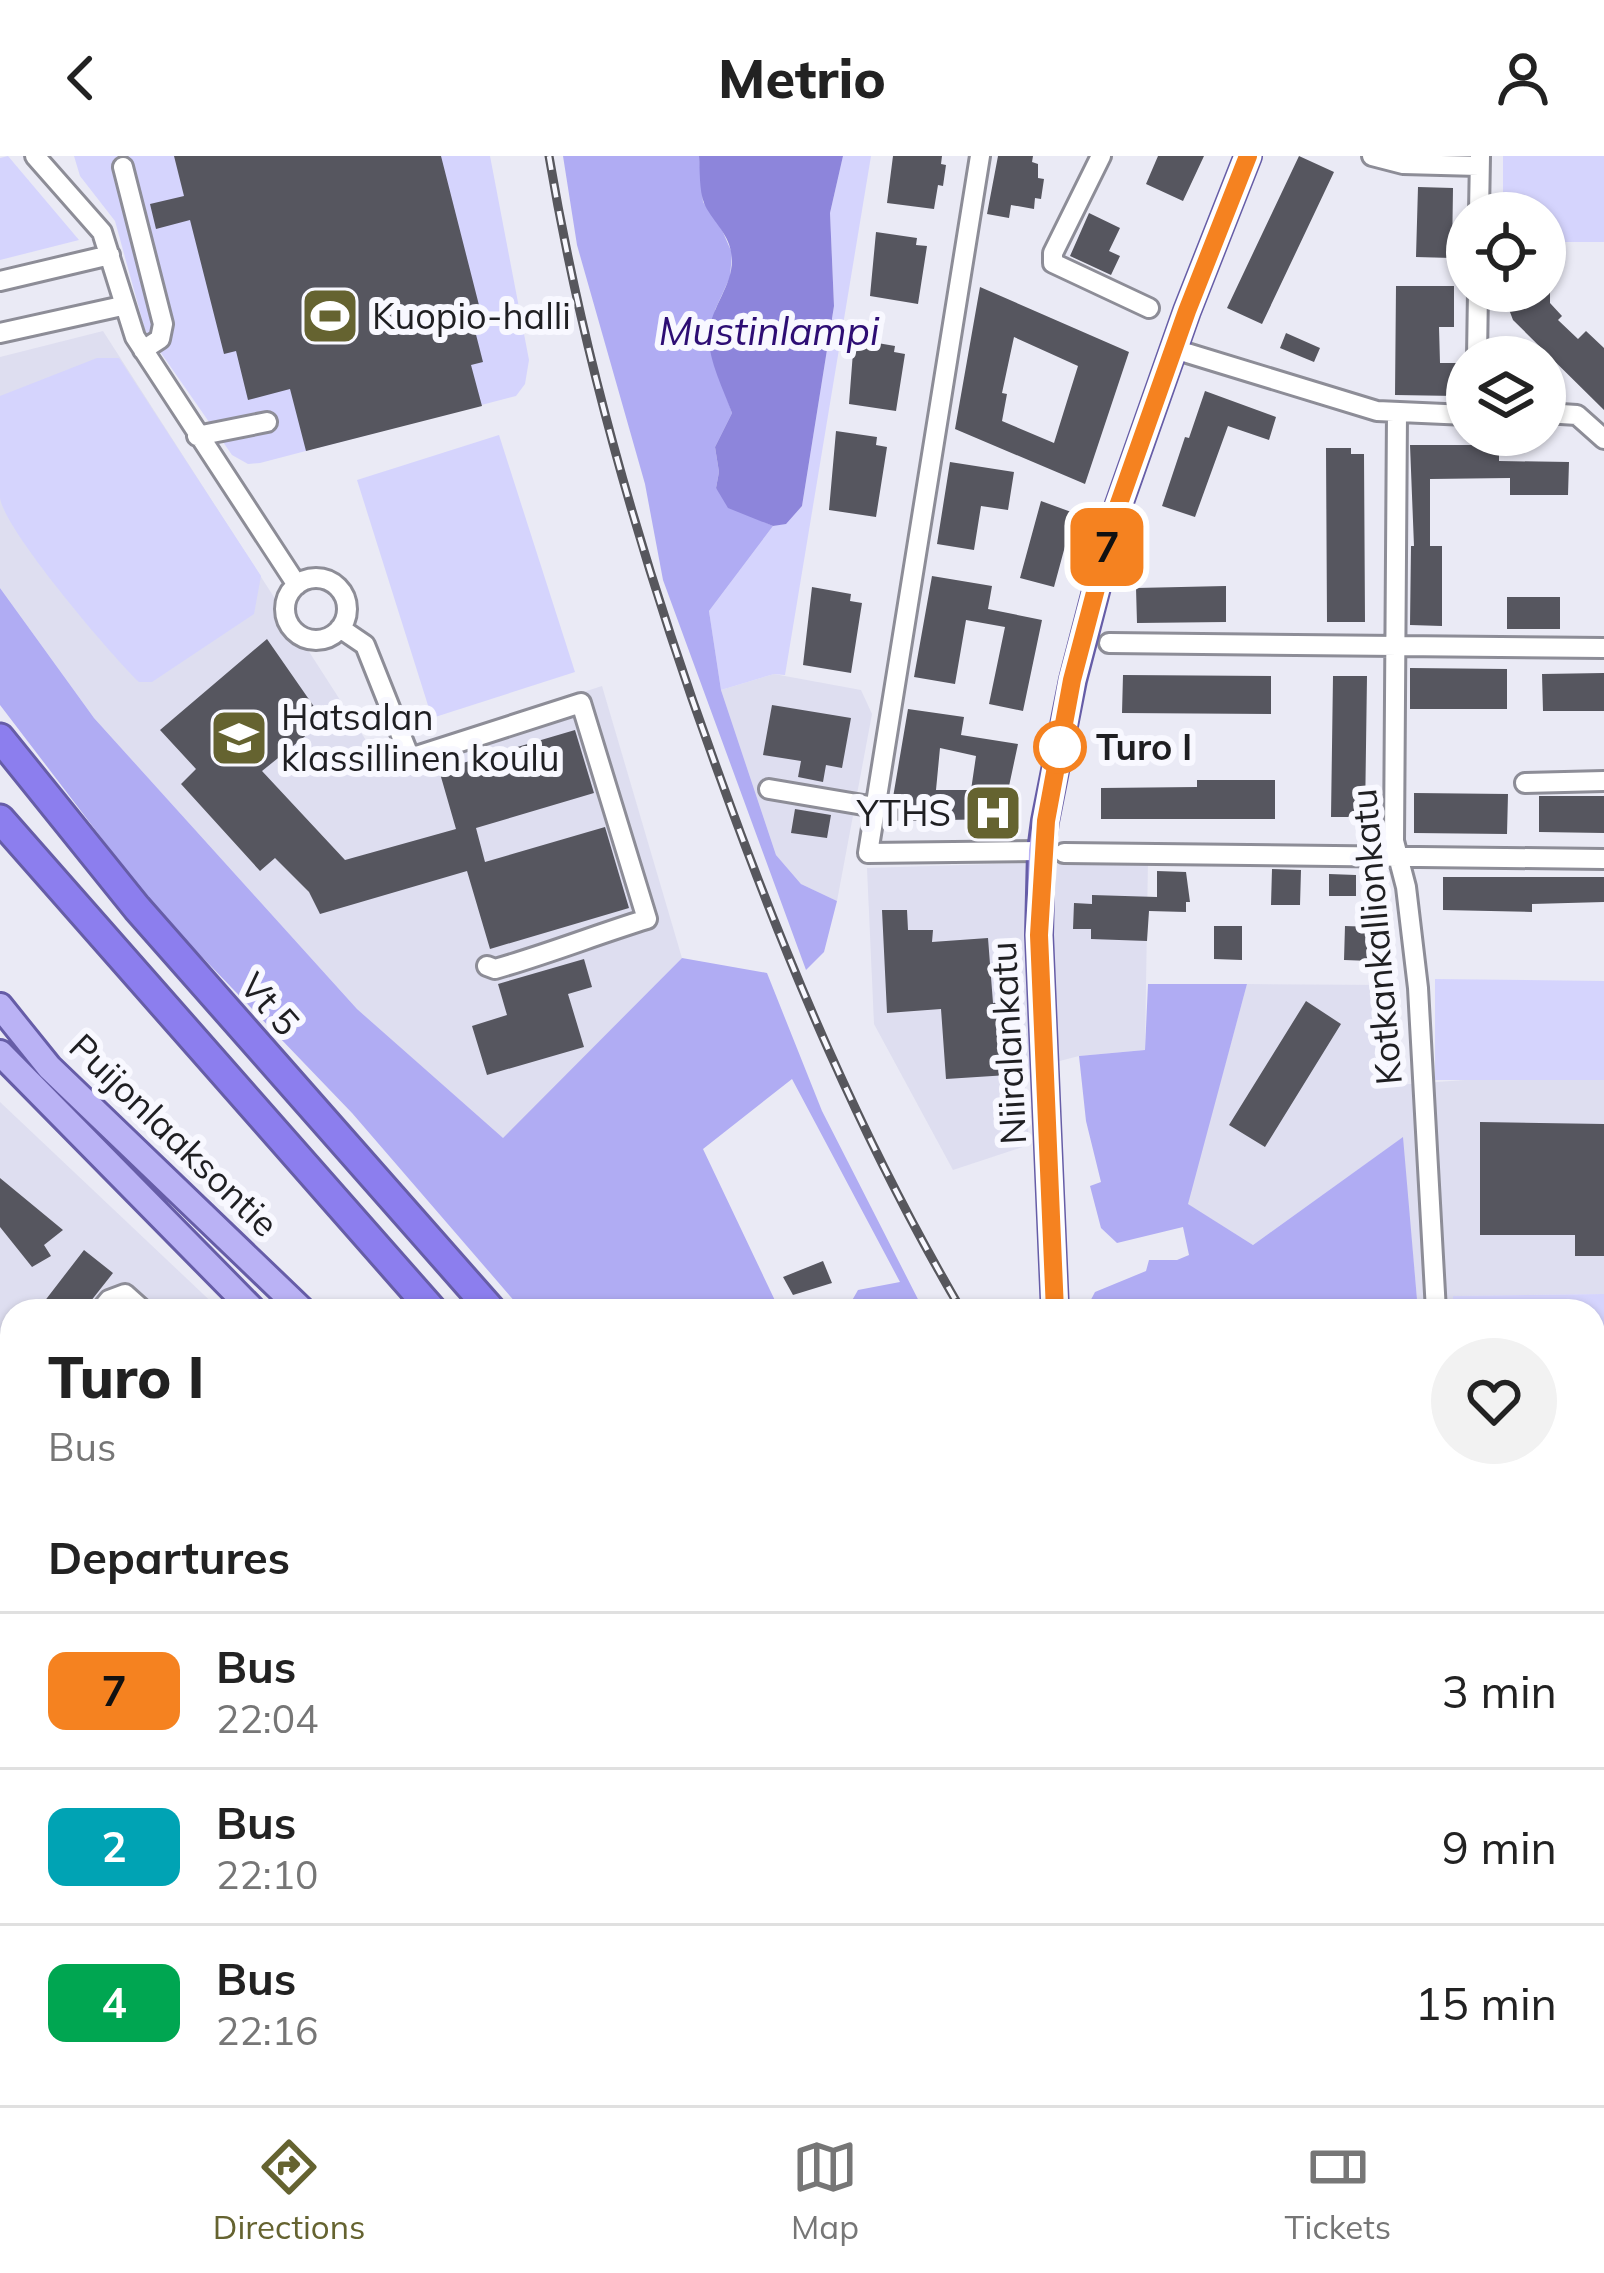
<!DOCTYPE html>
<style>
:root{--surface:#fff;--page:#f2f2f2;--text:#222;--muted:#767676;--line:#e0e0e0;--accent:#656330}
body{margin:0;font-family:Mulish,sans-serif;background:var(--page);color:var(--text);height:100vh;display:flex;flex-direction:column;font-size:45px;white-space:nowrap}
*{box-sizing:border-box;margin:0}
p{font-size:39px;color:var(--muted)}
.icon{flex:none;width:66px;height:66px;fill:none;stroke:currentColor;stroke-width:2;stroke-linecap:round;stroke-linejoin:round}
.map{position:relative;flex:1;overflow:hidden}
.sheet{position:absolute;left:0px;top:1143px;width:1605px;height:807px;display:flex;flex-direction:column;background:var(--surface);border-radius:36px 36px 0 0;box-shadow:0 3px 9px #0004}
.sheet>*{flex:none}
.badge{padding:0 24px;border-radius:18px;font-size:42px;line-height:78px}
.controls{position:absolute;left:1446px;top:36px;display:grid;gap:24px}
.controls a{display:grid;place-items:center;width:120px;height:120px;border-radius:50%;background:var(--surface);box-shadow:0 3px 9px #0004;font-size:60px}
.map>.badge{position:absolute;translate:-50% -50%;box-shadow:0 0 0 6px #fff}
h2{padding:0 48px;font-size:45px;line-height:108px}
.round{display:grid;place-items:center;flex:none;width:126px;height:126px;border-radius:63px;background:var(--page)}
.headline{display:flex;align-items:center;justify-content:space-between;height:204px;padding:0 48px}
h1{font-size:57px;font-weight:800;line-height:90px}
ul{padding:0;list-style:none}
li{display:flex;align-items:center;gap:36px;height:156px;padding:0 48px;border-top:3px solid var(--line)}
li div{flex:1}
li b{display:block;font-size:45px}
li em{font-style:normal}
li .badge{min-width:132px;font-weight:700;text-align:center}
header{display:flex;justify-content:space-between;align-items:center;height:156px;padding:0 48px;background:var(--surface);font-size:54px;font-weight:800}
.tabs{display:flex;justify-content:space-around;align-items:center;height:168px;border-top:3px solid var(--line);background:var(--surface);font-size:33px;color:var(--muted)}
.tabs a{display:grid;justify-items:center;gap:6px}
.tabs .active{color:var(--accent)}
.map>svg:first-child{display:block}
</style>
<header><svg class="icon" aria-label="back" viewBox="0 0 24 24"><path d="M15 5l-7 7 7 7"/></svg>Metrio<svg class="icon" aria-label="person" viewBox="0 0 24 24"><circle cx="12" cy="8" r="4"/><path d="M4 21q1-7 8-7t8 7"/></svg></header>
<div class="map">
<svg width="1604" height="1949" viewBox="0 0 1604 1949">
<rect width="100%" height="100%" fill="#eaeaf5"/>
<path fill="#dedef0" d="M 103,175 L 378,603 L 602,530 L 682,802 L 503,983 L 357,853 L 94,562 L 0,432 L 0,201 Z
M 774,518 L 861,534 L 872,558 L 837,745 L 801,728 L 776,699 L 721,534 Z
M 1148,703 L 1145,894 L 1079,900 L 1025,914 L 1029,989 L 953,1014 L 874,868 L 867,712 Z
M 1247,828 L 1387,829 L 1397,929 L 1478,923 L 1604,924 L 1604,1138 L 1454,1140 L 1454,1153 L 1418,1154 L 1402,982 L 1253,1089 L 1187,1048 Z
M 0,946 L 221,1155 L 12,1155 L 12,1938 L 345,1938 L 348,1949 L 0,1949 Z
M 1229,1938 L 1441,1938 L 1449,1949 L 1237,1949 Z"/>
<path fill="#d5d4fd" d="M 8,0 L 79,84 L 0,104 L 0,2 Z
M 74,0 L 490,0 L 529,204 L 525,228 L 516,240 L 260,307 L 248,308 L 232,299 L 145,174 L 115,65 L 80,20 Z
M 843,0 L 871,0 L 785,519 L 774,518 L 721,534 L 709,455 L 773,370 L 786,367 L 802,350 L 834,150 L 830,57 Z
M 1503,0 L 1604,0 L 1604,86 L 1545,86 L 1545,57 L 1503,57 Z
M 97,202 L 119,202 L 261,420 L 254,458 L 152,526 L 139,526 C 111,499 5,375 0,342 C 0,309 0,273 0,240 Z
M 499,279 L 575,516 L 432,562 L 357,324 Z
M 1435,823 L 1604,825 L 1604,924 L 1435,924 Z
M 1604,1138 L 1604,1233 L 1593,1213 L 1593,1155 L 1453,1155 L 1453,1140 Z
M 354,1938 L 508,1938 L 494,1949 L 358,1949 Z"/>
<path fill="#b0acf3" d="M 563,0 L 699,0 L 703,46 L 722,74 L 732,97 L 730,121 L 715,154 L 712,200 L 732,257 L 715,291 L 719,316 L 716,332 L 753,361 L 773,370 L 709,455 L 721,534 L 776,699 L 801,728 L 837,745 L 824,796 L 806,814 L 663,424 L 645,328 L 577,89 Z
M 0,432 L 94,562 L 357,853 L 503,982 L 682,802 L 767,817 L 822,955 L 924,1155 L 846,1155 L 858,1134 L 900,1126 L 792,923 L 703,993 L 780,1155 L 523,1155 L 352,957 L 155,752 L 0,549 Z
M 1148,828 L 1247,828 L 1188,1048 L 1253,1089 L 1403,981 L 1418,1155 L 1085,1155 L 1095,1136 L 1146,1115 L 1149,1104 L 1177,1104 L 1189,1099 L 1183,1071 L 1117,1087 L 1101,1072 L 1090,1030 L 1101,1026 L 1086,965 L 1079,900 L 1145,894 Z
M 1593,1573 L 1604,1575 L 1604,1781 L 1593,1777 Z"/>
<path fill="#8d85db" d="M 699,0 L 843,0 L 830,57 L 834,150 L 802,350 L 786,368 L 773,370 L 728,352 L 716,332 L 719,316 L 715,291 L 732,257 C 723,232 707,202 709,176 C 712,148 737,125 731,96 C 728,76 711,64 704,47 C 699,34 700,14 699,0 Z"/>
<path fill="#56565f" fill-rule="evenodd" d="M 174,0 L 441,0 L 481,157 L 471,159 L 483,206 L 471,209 L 482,250 L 306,295 L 290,233 L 248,244 L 236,195 L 224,198 L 190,64 L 156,73 L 150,48 L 184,40 Z
M 893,0 L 942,0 L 941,8 L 946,9 L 943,30 L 938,29 L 934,53 L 887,47 Z
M 998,0 L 1033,0 L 1032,6 L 1038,8 L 1038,22 L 1044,23 L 1041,43 L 1035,42 L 1034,53 L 1011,49 L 1009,62 L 987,58 Z
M 1158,0 L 1204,0 L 1183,45 L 1146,28 Z
M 1299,0 L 1334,16 L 1262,168 L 1227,152 Z
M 1418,31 L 1453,32 L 1452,102 L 1416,101 Z
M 1089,57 L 1120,72 L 1109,95 L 1120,100 L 1111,119 L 1070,100 Z
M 876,76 L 917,82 L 916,89 L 927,90 L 918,148 L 870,140 Z
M 1396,130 L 1454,130 L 1454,171 L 1439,171 L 1440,207 L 1458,207 L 1457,240 L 1395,239 Z
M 980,131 L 1129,196 L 1085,328 L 955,273 ZM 1014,181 L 1078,210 L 1054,287 L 1002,265 L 1007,238 L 1002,237 Z
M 1502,135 L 1550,135 L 1550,147 L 1562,160 L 1558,164 L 1578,183 L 1586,175 L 1604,192 L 1604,254 L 1513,164 Z
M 1286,177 L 1320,192 L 1314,206 L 1280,192 Z
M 854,183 L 895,190 L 894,196 L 905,198 L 896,255 L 849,248 Z
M 1205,235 L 1276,261 L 1269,284 L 1228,270 L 1195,361 L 1162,350 L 1185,281 L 1189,282 Z
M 836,275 L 877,281 L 876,289 L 887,291 L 876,361 L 829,354 Z
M 1410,289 L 1499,289 L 1499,305 L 1569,306 L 1568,339 L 1510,339 L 1510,322 L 1430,323 L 1430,390 L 1442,390 L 1442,470 L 1410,469 L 1411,390 L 1414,390 Z
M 1326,292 L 1351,292 L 1351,298 L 1364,298 L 1365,466 L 1327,466 Z
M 950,306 L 1014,316 L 1008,354 L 981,350 L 974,394 L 937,388 Z
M 1041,345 L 1074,357 L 1054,431 L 1020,422 Z
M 932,420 L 992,430 L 988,453 L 1042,464 L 1023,555 L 989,548 L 1005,471 L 966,464 L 955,528 L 914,521 Z
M 1226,430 L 1226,466 L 1137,467 L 1136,432 Z
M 812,431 L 851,438 L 850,445 L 862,447 L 851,517 L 803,509 Z
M 1507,441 L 1560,441 L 1560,473 L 1507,473 Z
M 267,483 L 324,565 L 262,615 L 345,704 L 456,673 L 439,614 L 575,574 L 594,637 L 476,672 L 485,706 L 605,671 L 629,752 L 490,793 L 467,715 L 320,758 L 309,736 L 275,702 L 260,715 L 181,628 L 196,613 L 160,574 Z
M 1410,512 L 1507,513 L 1507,553 L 1410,553 Z
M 1604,517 L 1604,555 L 1543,555 L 1542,518 Z
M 1123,519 L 1271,520 L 1271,558 L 1122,557 Z
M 1333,520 L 1367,520 L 1365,661 L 1331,661 Z
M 772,549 L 851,562 L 842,612 L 826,609 L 823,626 L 798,621 L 801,605 L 763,599 Z
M 908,553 L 964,561 L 961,579 L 1018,588 L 1002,663 L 889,665 ZM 940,592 L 976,600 L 971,634 L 936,634 Z
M 1197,624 L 1275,624 L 1275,663 L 1101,663 L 1101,632 L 1197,631 Z
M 1414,637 L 1508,638 L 1507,678 L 1414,677 Z
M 1539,640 L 1604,640 L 1604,677 L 1539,676 Z
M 795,653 L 831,659 L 827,682 L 791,677 Z
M 1272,713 L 1301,714 L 1300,749 L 1271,749 Z
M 1157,715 L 1186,716 L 1190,746 L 1186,746 L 1186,756 L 1149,755 L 1147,785 L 1091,783 L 1091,773 L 1073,773 L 1074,747 L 1092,748 L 1092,739 L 1157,741 Z
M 1329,718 L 1356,719 L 1356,740 L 1329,740 Z
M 1443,721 L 1604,721 L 1604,746 L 1532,748 L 1532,756 L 1443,754 Z
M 882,754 L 907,754 L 908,774 L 933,774 L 932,786 L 988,782 L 993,847 L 1002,846 L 1008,919 L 946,923 L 941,853 L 887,857 Z
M 1214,770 L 1242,770 L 1242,804 L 1214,803 Z
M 1345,770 L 1373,771 L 1371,805 L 1344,804 Z
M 584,803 L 592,831 L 568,838 L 584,891 L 487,919 L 472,870 L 507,859 L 498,828 Z
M 1306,845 L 1341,868 L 1265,991 L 1229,969 Z
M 1480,966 L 1604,968 L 1604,1100 L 1575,1100 L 1575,1079 L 1480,1079 Z
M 0,1022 L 63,1074 L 44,1089 L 51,1100 L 32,1111 L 0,1071 Z
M 84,1094 L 113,1117 L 83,1155 L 37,1155 Z
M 823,1105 L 832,1127 L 793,1139 L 783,1121 Z"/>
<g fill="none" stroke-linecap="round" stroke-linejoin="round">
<g stroke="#8d8d97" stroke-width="24">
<path id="minor" d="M 35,0 L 102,76 L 135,181 L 297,429
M 980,0 L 868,697 L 1041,695
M 1101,0 L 1053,97 L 1053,107 L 1149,152
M 1372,0 L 1403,8 L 1479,10
M 123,11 L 163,168 L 160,183 L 143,194
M 1479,57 L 1480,0
M 0,125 L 110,99
M 0,177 L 122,150
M 1174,193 L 1377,255 L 1467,259
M 1477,201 L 1478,135
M 1397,257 L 1394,685 L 1406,731 L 1418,832 L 1436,1155
M 1545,257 L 1577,259 L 1604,283
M 197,280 L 267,266
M285 453a31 31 0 1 1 62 0a31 31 0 1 1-62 0Z
M 340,472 L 365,489 L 410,602 L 581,547 L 647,763 C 595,779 548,798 495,813 L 487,810
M 1109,487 L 1604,492
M 1525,627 L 1604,625
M 769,633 L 875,651
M 1064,697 L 1604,703
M 100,1155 L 109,1144 L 125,1138 L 144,1155
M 0,1201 L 12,1210
M 1593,1809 L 1604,1814
M 1593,1902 L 1604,1905
M 1408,1938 L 1416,1949"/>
</g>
<g stroke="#665da7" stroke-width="30">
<path id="major" d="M 0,850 L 49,911 L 303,1155
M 0,897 L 254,1155
M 1055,1155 L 1039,779 L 1041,695 L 1045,665 L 1073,524 L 1117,354 L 1187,155 L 1248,0
M 841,1938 L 845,1949
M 877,1938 L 880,1949
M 903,1938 L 906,1949"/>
</g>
<g stroke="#665da7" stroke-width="33">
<path id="highway" d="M 0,582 L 137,752 L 492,1155
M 0,663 L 433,1155
M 1061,1938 L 1069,1949
M 1123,1938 L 1131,1949"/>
</g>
<use href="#minor" stroke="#fff" stroke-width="18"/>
<use href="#major" stroke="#bab2f5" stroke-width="24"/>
<use href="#highway" stroke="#8c7eee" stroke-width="27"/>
<g stroke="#57575d" stroke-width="9">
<path id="rail" d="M 549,0 C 585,213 647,422 721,624 C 787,807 863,987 962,1155
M 1500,1938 L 1508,1949"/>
</g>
<use href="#rail" stroke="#f8f8ff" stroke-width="4.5" stroke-dasharray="14" stroke-linecap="butt"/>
</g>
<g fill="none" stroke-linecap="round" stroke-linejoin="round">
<g stroke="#fff" stroke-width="27">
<path id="line" d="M 1055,1155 L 1039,779 L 1046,665 L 1072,524 L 1117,353 L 1187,155 L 1248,0"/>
</g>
<use href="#line" stroke="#f58220" stroke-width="18"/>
</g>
<defs>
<g id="stadium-square" transform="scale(3)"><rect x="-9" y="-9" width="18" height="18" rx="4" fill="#656330" stroke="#f8f8ff"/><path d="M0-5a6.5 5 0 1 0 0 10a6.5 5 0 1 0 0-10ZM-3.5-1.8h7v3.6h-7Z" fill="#fff"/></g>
<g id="school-square" transform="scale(3)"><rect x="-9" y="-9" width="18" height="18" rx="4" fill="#656330" stroke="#f8f8ff"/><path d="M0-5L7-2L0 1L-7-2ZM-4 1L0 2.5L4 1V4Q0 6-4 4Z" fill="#fff"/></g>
<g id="hospital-square" transform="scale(3)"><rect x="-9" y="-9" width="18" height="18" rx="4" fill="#656330" stroke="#f8f8ff"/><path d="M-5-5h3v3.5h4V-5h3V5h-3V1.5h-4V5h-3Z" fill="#fff"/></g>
</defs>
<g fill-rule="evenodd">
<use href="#stadium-square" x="330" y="160"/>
<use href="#school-square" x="239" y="582"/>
<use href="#hospital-square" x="993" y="657"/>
</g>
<circle fill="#fff" stroke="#f58220" stroke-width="6" cx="1060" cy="591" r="24"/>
<g text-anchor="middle" stroke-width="12" stroke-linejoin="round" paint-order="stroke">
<g font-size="36" fill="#1f1f22" stroke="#f8f8ff" text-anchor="start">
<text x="372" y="173">Kuopio-halli</text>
<text x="281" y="574">Hatsalan<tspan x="281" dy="41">klassillinen koulu</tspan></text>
<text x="951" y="670" text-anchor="end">YTHS</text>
</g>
<g font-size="36" font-weight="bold" fill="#1f1f22" stroke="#f8f8ff" text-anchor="start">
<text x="1096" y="604">Turo I</text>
</g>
<g font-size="36" fill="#1f1f22" stroke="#f8f8ff">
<text transform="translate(1376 781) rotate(-95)" y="13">Kotkankallionkatu</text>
<text transform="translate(270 848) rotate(49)" y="13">Vt 5</text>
<text transform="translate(1008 887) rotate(-93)" y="13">Niiralankatu</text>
<text transform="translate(174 979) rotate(44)" y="13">Puijonlaaksontie</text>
</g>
<g font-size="39" font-style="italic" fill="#2d0d74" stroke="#f8f8ff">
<text x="769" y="189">Mustinlampi</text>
</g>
</g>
</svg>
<div class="controls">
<a><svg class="icon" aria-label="locate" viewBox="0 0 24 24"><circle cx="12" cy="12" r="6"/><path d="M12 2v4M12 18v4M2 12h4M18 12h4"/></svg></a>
<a><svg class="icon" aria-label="layers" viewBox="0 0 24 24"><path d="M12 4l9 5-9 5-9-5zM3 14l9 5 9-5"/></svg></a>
</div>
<b class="badge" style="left:1107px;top:391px;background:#f58220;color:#111">7</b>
<section class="sheet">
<div class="headline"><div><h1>Turo I</h1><p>Bus</p></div><a class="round"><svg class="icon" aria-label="heart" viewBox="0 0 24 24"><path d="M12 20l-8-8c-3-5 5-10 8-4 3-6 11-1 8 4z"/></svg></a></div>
<h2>Departures</h2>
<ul>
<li><span class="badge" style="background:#f58220;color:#111">7</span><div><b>Bus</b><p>22:04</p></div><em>3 min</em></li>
<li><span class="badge" style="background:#00a3b4;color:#fff">2</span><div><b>Bus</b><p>22:10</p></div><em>9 min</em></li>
<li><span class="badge" style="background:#00a651;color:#fff">4</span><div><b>Bus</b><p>22:16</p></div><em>15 min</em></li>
</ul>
</section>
</div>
<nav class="tabs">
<a class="active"><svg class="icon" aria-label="directions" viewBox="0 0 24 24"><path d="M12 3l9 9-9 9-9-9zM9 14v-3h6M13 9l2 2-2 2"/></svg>Directions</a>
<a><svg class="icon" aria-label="map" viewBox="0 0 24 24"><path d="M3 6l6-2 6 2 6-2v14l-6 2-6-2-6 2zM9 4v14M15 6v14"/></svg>Map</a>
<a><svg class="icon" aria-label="tickets" viewBox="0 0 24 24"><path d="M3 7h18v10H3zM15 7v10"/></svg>Tickets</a>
</nav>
